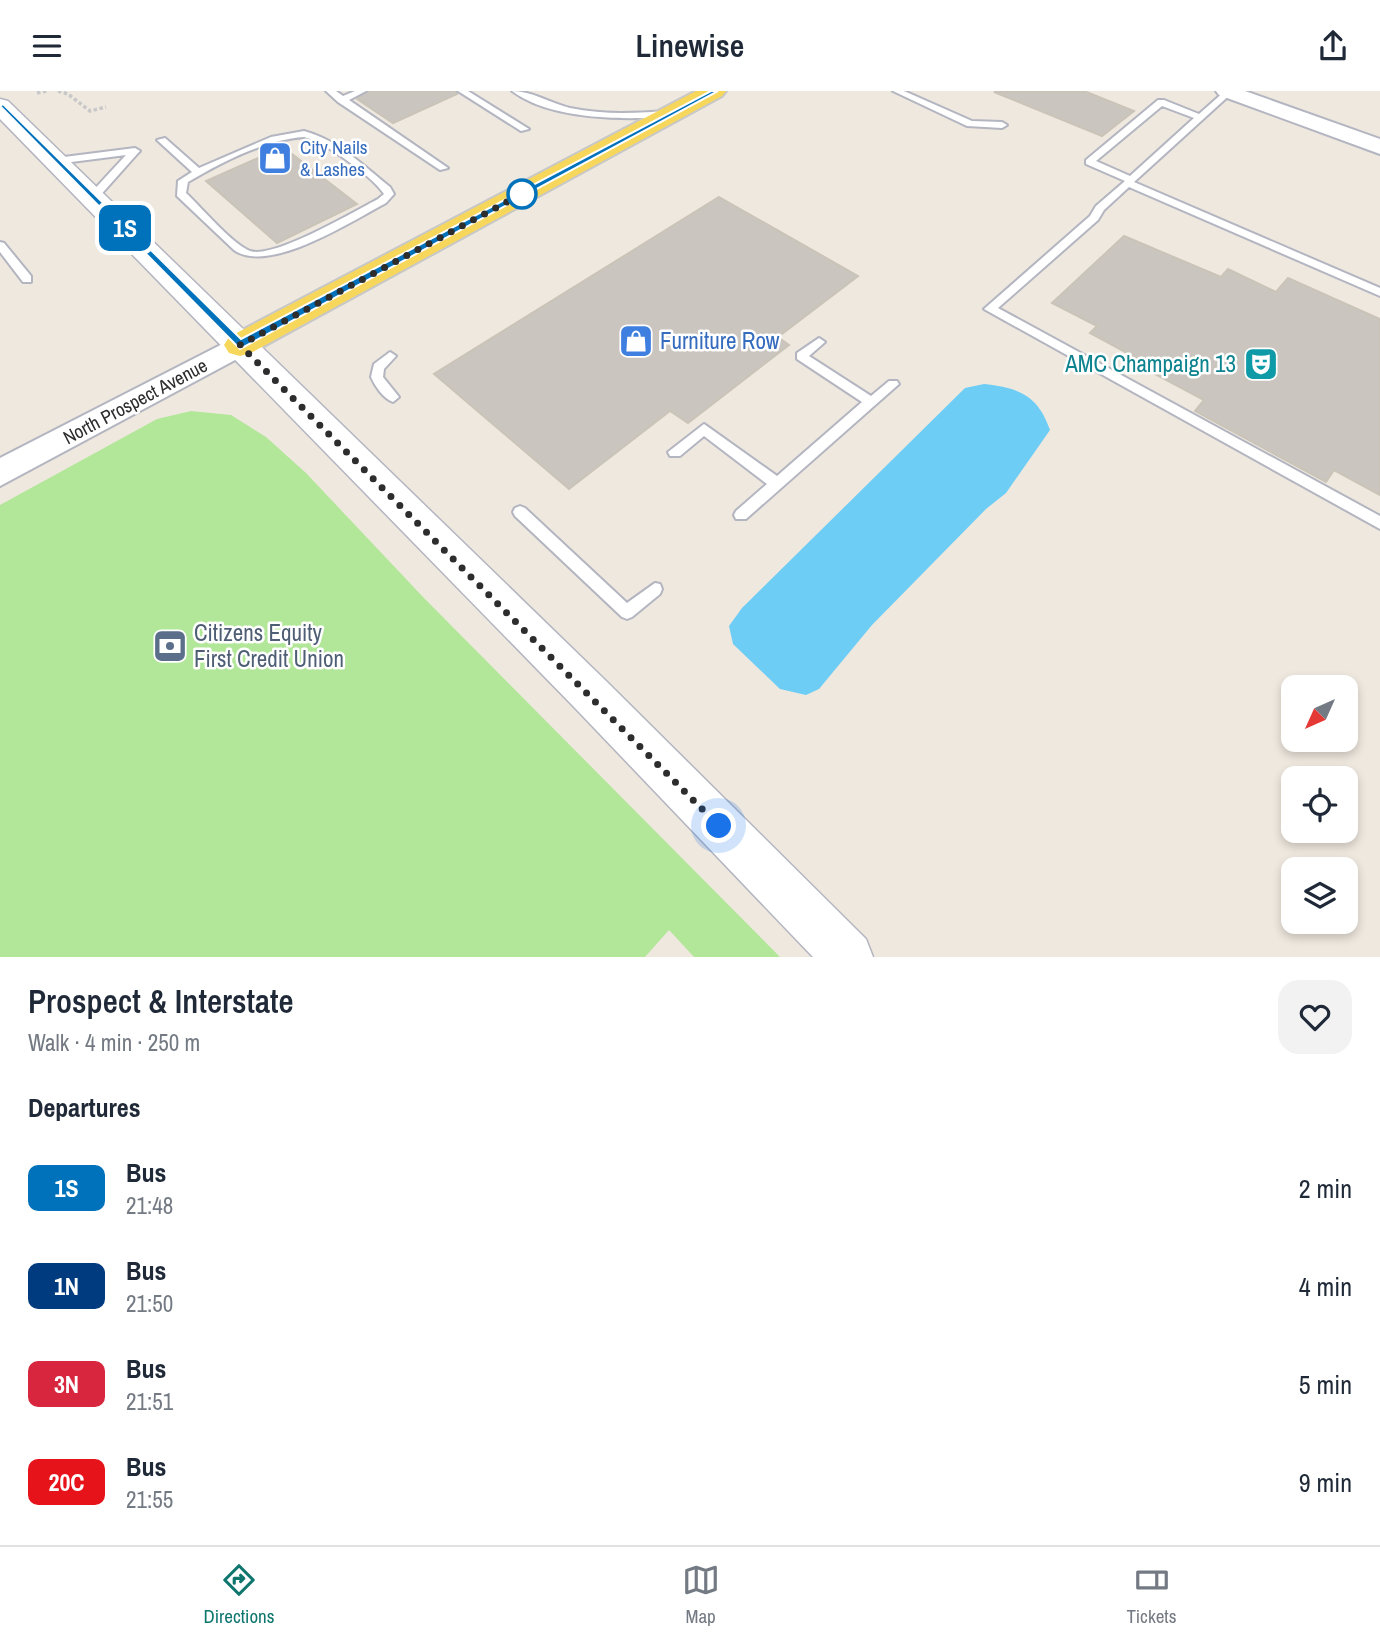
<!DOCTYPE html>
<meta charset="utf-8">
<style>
:root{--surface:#fff;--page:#f2f2f3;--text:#1f2937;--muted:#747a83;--line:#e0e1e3;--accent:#0f766e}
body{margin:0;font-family:"Archivo Narrow",sans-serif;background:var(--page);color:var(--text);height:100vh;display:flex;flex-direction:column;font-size:26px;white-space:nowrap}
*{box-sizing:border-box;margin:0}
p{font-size:23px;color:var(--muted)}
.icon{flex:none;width:38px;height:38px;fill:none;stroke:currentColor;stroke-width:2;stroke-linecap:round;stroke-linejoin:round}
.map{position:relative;height:866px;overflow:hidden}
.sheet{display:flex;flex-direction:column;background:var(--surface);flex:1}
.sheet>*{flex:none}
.badge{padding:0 14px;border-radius:10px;font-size:24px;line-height:46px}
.needle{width:46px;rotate:225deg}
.buttons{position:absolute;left:1281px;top:584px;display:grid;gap:14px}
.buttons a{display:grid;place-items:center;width:77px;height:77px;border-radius:14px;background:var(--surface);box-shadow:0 4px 10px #0003;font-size:35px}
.you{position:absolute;width:35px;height:35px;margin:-18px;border:5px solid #fff;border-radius:50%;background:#1a73e8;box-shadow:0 0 0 10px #1a73e833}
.map>.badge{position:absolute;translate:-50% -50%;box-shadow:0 0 0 4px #fff}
h2{padding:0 28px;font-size:26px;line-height:63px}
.round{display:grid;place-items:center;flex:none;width:74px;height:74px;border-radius:21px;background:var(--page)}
.head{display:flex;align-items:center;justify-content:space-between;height:119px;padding:0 28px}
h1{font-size:33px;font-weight:600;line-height:52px}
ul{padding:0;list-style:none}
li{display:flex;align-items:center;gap:21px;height:98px;padding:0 28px}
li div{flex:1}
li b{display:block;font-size:26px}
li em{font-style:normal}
li .badge{min-width:77px;font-weight:700;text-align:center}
header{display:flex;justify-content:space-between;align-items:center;height:91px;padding:0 28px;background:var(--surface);font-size:32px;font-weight:600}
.tab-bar{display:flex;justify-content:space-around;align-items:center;height:98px;border-top:2px solid var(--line);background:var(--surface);font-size:19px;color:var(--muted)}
.tab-bar a{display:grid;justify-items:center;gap:4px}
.tab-bar .on{color:var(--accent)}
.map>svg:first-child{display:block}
</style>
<header><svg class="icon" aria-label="menu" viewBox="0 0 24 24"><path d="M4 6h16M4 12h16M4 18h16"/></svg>Linewise<svg class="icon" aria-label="share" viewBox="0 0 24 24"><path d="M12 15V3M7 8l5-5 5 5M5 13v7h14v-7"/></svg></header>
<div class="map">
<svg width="1380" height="866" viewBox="0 0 1380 866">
<rect width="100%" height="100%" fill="#efe8df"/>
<path fill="#b2e799" d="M 191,320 L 231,324 L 266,346 L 306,382 L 423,506 L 780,866 L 694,866 L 669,839 L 645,866 L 0,866 L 0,414 L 157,328 Z"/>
<path fill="#6ecdf4" d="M 984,293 C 1019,297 1038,304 1050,339 L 1006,402 L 986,418 L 872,534 L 819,598 L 806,604 L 780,598 L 733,553 L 729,535 L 742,517 L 965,297 Z"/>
<path fill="#cac5be" stroke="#cac4b8" stroke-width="2" d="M 368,0 L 456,0 L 457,3 L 393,32 L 357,8 Z
M 1084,0 L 1134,20 L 1102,45 L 994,1 Z
M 283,56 L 357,113 L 277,152 L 206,90 Z
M 719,106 L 858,185 L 778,246 L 789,254 L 688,332 L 670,320 L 569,398 L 434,283 Z
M 1124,145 L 1221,186 L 1228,178 L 1276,201 L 1288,187 L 1380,228 L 1380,404 L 1334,379 L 1326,391 L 1195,320 L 1204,309 L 1140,275 L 1144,271 L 1090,242 L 1097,235 L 1052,212 Z"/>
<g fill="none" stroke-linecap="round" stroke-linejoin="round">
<g stroke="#b3b5c0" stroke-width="4">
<path id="service" d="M 326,0 L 336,0 L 343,5 L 355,0 L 366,0 L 349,9 L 448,77 L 440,79 L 338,11 Z
M 458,0 L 468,0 L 529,38 L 521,40 Z
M 512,0 C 532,0 550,12 570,17 C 603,24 637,22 670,20 L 674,23 C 666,28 653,27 643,27 C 603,28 545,25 512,0 Z
M 893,0 L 904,0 L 972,30 L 1002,31 L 1007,34 L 1002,37 L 967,35 Z
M 1225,0 L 1233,1 L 1134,91 L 1380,197 L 1380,205 L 1129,96 L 1104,119 L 1098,129 L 998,217 L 1380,425 L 1380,438 L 984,218 L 1090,125 L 1096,115 L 1125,90 L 1086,73 L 1086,69 L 1158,9 L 1164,9 L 1199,23 ZM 1162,15 L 1194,27 L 1130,85 L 1096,70 Z
M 304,40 C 338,49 364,75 390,96 L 394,103 L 386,112 C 352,130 269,184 234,159 L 177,105 L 178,90 L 192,81 L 157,49 L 165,47 L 199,77 L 271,46 ZM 304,46 C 325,51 372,85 384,103 L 378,108 C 355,120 274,168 250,160 C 232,153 202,117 186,102 L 188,91 C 222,71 264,49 304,46 Z
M 135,57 L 140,60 L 138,62 L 97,108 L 89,108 L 89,104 L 126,64 L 56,73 L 51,70 L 56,67 Z
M 0,151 L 4,152 L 31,185 L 31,191 L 23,191 L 0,161 Z
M 819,247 L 825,251 L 809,265 L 871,305 L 889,290 L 897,290 L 899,293 L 746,428 L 736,428 L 734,424 L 736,420 L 767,393 L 704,345 L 680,365 L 670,365 L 668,361 L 704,333 L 777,385 L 862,311 L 797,268 L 797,262 Z
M 390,261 L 396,265 L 384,278 L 383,286 L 399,306 L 393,311 C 383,307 375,295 371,286 L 374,273 Z
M 520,415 L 525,417 L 627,512 L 655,492 L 660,493 L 662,498 L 660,503 L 632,526 L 627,528 L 622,526 L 515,425 L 513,421 L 515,417 Z"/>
</g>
<g stroke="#b3b5c0" stroke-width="4">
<path id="tertiary" d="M 1216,0 L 1245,0 L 1380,48 L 1380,63 L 1219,4 Z
M 240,244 L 250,247 L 254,254 L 250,261 L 0,395 L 0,367 Z"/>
</g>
<g stroke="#b3b5c0" stroke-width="3">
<path id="secondary" d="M 0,8 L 8,10 L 605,589 L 866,848 L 873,866 L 813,866 L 575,617 L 0,28 Z"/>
</g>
<g stroke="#c8c8c8" stroke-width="4">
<path id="primary" d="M 696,0 L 726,0 L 722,5 L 251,262 L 240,265 L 229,262 L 224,254 L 229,246 Z"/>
</g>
<path stroke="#c8c8c8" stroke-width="3.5" stroke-dasharray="3.5 2.5" stroke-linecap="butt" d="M 58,0 L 68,3 L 90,20 L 106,16
M 37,2 L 47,0"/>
<use href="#service" fill="#fff" fill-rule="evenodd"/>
<use href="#tertiary" fill="#fff" fill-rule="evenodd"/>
<use href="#secondary" fill="#fff" fill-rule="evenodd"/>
<use href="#primary" fill="#f7d65c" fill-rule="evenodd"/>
</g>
<path fill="#0072bc" stroke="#fff" stroke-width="2" d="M 711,0 L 718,0 L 240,258 L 0,15 L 3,13 L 241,248 Z"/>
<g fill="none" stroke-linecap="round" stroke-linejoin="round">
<path stroke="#2d2d2d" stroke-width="7" stroke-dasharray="0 12.6" d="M 522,103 L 531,98 L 240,254 L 719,735"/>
</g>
<defs>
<g id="shop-square" transform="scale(1.75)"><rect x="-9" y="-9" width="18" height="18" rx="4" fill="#3f7fe0" stroke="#fff"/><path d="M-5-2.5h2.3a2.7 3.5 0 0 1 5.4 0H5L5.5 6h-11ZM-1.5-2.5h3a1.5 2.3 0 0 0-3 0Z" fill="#fff"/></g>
<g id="theatre-square" transform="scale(1.75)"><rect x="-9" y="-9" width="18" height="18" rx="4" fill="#0f9aa8" stroke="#fff"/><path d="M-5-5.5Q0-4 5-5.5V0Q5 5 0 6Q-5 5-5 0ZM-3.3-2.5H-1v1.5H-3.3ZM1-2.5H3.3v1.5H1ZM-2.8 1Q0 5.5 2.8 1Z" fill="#fff"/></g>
<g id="bank-square" transform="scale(1.75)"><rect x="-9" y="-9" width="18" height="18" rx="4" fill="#5c6f8a" stroke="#fff"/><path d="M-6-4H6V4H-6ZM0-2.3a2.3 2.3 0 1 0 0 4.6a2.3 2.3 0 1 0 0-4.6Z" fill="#fff"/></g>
</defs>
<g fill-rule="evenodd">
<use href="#shop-square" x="275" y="67"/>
<use href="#shop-square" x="636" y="250"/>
<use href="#theatre-square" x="1261" y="273"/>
<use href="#bank-square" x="170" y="555"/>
</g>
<circle fill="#fff" stroke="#0072bc" stroke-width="3.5" cx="522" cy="103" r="14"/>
<g text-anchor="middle" stroke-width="5" stroke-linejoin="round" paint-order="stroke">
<g font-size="19" fill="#366cbe" stroke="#fff" text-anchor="start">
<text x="300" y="63">City Nails<tspan x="300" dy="22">&amp; Lashes</tspan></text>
</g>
<g font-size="19" fill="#2d2d2d" stroke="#fff">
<text transform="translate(135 310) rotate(-28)" y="7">North Prospect Avenue</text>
</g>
<g font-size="23" fill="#366cbe" stroke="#fff" text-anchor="start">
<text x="660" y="258">Furniture Row</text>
</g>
<g font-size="23" fill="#0d838f" stroke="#fff" text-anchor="end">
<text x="1236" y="281">AMC Champaign 13</text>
</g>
<g font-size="23" fill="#4e5e75" stroke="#fff" text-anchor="start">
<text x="194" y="550">Citizens Equity<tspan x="194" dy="26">First Credit Union</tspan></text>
</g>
</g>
</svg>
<div class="buttons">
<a><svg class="needle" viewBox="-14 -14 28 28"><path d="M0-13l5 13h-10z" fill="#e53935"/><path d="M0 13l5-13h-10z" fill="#747a83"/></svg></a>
<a><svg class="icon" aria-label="locate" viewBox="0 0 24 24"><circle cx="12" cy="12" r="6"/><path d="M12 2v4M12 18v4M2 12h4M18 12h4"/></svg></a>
<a><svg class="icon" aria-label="layers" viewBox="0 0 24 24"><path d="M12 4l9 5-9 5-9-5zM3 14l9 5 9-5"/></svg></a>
</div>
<div class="you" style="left:719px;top:735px"></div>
<b class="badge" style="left:125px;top:137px;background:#0072bc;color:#fff">1S</b>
</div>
<section class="sheet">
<div class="head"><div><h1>Prospect &amp; Interstate</h1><p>Walk · 4 min · 250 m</p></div><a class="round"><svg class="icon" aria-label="heart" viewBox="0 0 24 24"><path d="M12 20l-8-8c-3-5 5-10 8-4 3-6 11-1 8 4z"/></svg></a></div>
<h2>Departures</h2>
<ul>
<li><span class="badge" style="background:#0072bc;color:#fff">1S</span><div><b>Bus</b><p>21:48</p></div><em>2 min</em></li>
<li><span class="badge" style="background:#003b80;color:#fff">1N</span><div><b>Bus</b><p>21:50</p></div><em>4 min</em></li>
<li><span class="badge" style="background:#d7263d;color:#fff">3N</span><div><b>Bus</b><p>21:51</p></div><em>5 min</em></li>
<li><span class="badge" style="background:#e7131a;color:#fff">20C</span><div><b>Bus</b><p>21:55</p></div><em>9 min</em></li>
</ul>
</section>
<nav class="tab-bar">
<a class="on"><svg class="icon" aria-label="directions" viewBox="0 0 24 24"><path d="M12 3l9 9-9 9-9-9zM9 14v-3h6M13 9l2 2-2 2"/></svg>Directions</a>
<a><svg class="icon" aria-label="map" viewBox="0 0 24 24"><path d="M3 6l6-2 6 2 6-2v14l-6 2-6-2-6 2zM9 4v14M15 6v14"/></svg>Map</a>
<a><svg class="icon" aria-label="tickets" viewBox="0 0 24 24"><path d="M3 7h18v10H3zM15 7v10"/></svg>Tickets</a>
</nav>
